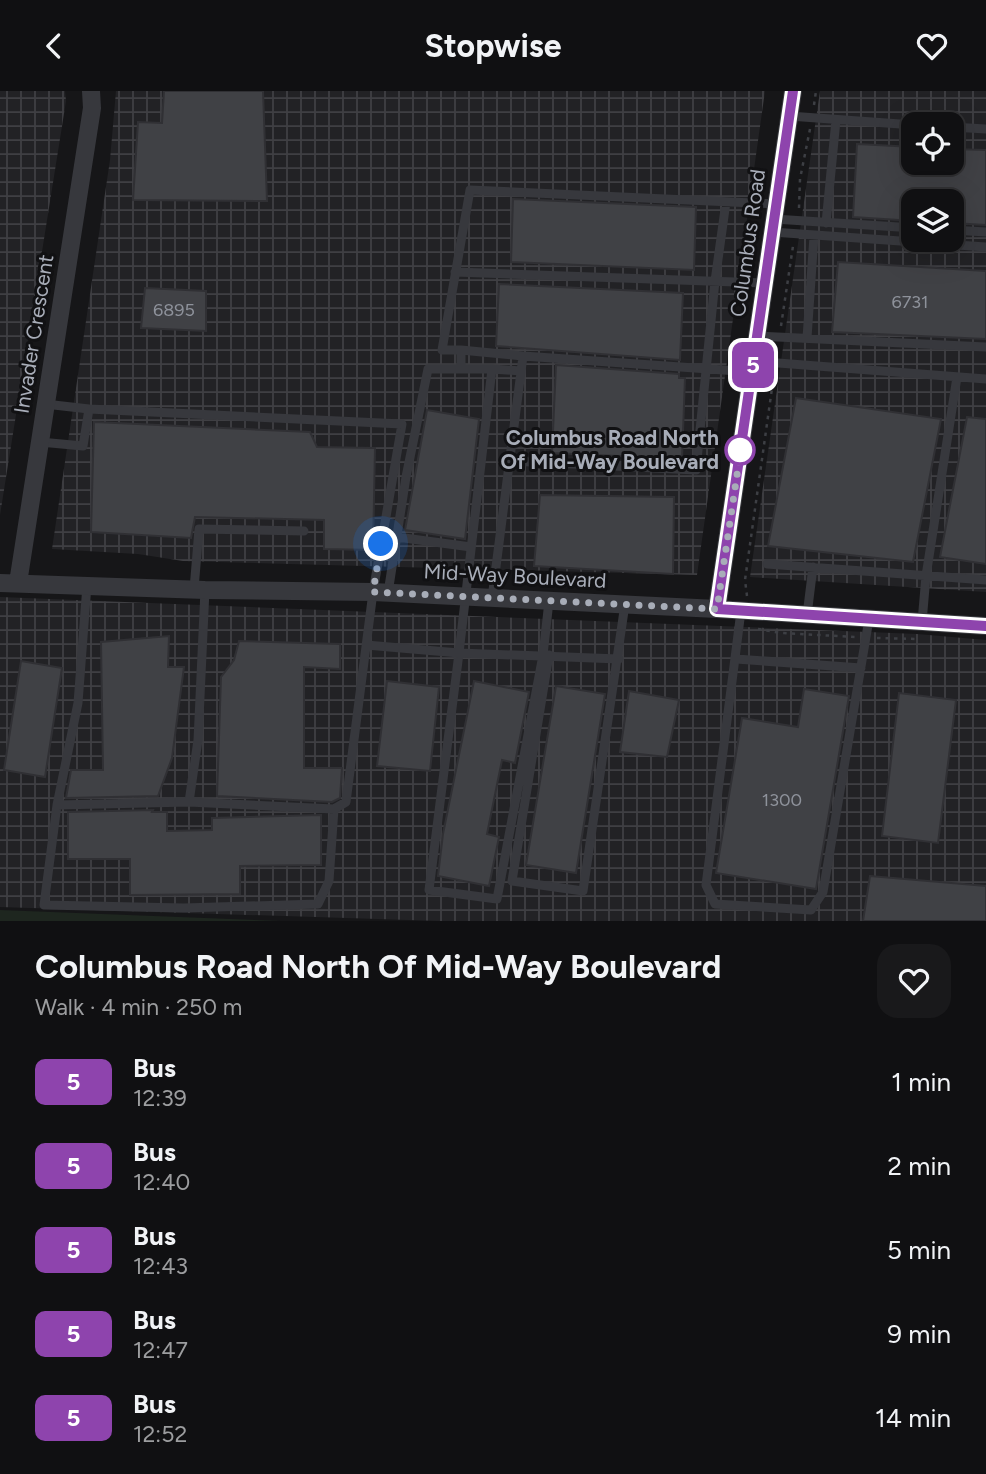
<!DOCTYPE html>
<meta charset="utf-8">
<style>
:root{--surface:#101012;--page:#19191b;--text:#f1f3f6;--muted:#9c9d9f;--line:#303032}
body{margin:0;font-family:Figtree,sans-serif;background:var(--page);color:var(--text);height:100vh;display:flex;flex-direction:column;font-size:26px;white-space:nowrap}
*{box-sizing:border-box;margin:0}
p{font-size:23px;color:var(--muted)}
.icon{flex:none;width:38px;height:38px;fill:none;stroke:currentColor;stroke-width:2;stroke-linecap:round;stroke-linejoin:round}
.map{position:relative;height:830px;overflow:hidden}
.sheet{display:flex;flex-direction:column;background:var(--surface);flex:1}
.sheet>*{flex:none}
.badge{padding:0 14px;border-radius:10px;font-size:24px;line-height:46px}
.controls{position:absolute;left:901px;top:21px;display:grid;gap:14px}
.controls a{display:grid;place-items:center;width:63px;height:63px;border-radius:14px;background:var(--surface);box-shadow:0 7px 28px #0002,0 0 0 2px var(--line);font-size:35px}
.you{position:absolute;width:35px;height:35px;margin:-18px;border:5px solid #fff;border-radius:50%;background:#1a73e8;box-shadow:0 0 0 10px #1a73e833}
.map>.badge{position:absolute;translate:-50% -50%;box-shadow:0 0 0 4px #fff}
.round{display:grid;place-items:center;flex:none;width:74px;height:74px;border-radius:21px;background:var(--page)}
.headline{display:flex;align-items:center;justify-content:space-between;height:119px;padding:0 35px}
h1{font-size:33px;font-weight:700;line-height:52px}
ul{padding:0;list-style:none}
li{display:flex;align-items:center;gap:21px;height:84px;padding:0 35px}
li div{flex:1}
li b{display:block;font-size:26px}
li em{font-style:normal}
li .badge{min-width:77px;font-weight:700;text-align:center}
header{display:flex;justify-content:space-between;align-items:center;height:91px;padding:0 35px;background:var(--surface);font-size:32px;font-weight:700}
.map>svg:first-child{display:block}
</style>
<header><svg class="icon" aria-label="back" viewBox="0 0 24 24"><path d="M15 5l-7 7 7 7"/></svg>Stopwise<svg class="icon" aria-label="heart" viewBox="0 0 24 24"><path d="M12 20l-8-8c-3-5 5-10 8-4 3-6 11-1 8 4z"/></svg></header>
<div class="map">
<svg width="986" height="830" viewBox="0 0 986 830">
<defs>
<pattern id="industrial-grid" width="8" height="8" patternUnits="userSpaceOnUse" patternTransform="scale(1.75)"><rect width="8" height="8" fill="#222225"/><path d="M0 4h8M4 0v8" fill="none" stroke="#3f3f43"/></pattern>
</defs>
<rect width="100%" height="100%" fill="#161618"/>
<path fill="url(#industrial-grid)" fill-rule="evenodd" d="M 0,0 L 65,0 L 66,10 L 0,424 Z
M 116,0 L 765,0 L 697,484 L 183,470 L 138,463 L 52,458 L 110,69 Z
M 820,0 L 986,0 L 986,501 L 750,486 ZM 914,33 L 952,33 L 952,72 L 914,72 ZM 914,110 L 952,110 L 952,149 L 914,149 Z
M 0,506 L 917,543 L 986,549 L 986,830 L 440,830 L 0,816 Z"/>
<path fill="#1e261f" d="M 0,819 L 280,830 L 0,830 Z"/>
<path fill="#404145" stroke="#303034" stroke-width="2" d="M 164,0 L 263,0 L 267,110 L 133,109 L 138,31 L 162,32 Z
M 857,53 L 914,56 L 914,72 L 952,72 L 952,58 L 986,59 L 986,134 L 952,132 L 952,110 L 914,110 L 914,130 L 853,126 Z
M 513,108 L 696,116 L 694,179 L 511,171 Z
M 838,171 L 986,180 L 986,248 L 832,241 Z
M 499,193 L 683,202 L 680,269 L 496,255 Z
M 145,197 L 206,200 L 206,240 L 141,237 Z
M 556,274 L 679,283 L 679,287 L 685,287 L 682,368 L 552,362 Z
M 796,307 L 941,328 L 913,471 L 768,455 Z
M 427,319 L 479,328 L 465,448 L 405,439 Z
M 967,326 L 986,328 L 986,473 L 940,466 Z
M 94,331 L 310,341 L 317,356 L 375,357 L 373,459 L 324,458 L 324,429 L 195,426 L 191,447 L 91,441 Z
M 540,404 L 674,406 L 673,483 L 534,475 Z
M 169,545 L 168,576 L 184,576 L 172,667 L 158,705 L 66,707 L 71,679 L 103,679 L 101,551 Z
M 239,550 L 340,553 L 340,578 L 304,576 L 304,677 L 342,677 L 340,707 L 332,711 L 217,705 L 221,586 L 234,569 Z
M 21,570 L 62,577 L 45,686 L 4,679 Z
M 387,590 L 439,596 L 430,680 L 377,675 Z
M 474,590 L 529,601 L 515,672 L 502,669 L 487,743 L 499,746 L 489,795 L 438,785 L 443,743 Z
M 556,595 L 605,603 L 576,782 L 526,774 Z
M 804,598 L 849,605 L 816,798 L 716,782 L 742,627 L 798,636 Z
M 629,600 L 679,609 L 667,666 L 620,661 Z
M 899,602 L 956,609 L 938,752 L 882,745 Z
M 153,719 L 152,721 L 167,721 L 167,740 L 212,739 L 212,727 L 321,724 L 321,774 L 240,775 L 240,803 L 130,804 L 130,768 L 68,768 L 68,721 Z
M 870,785 L 986,795 L 986,830 L 863,830 Z"/>
<g fill="none" stroke-linecap="round" stroke-linejoin="round">
<path stroke="#3d3f44" stroke-width="2.5" stroke-dasharray="3.5 5" stroke-linecap="butt" d="M 814,14 L 816,0
M 799,117 L 800,88 L 810,38
M 781,235 L 793,155
M 747,505 L 745,489 L 774,283
M 758,538 L 781,542 L 856,546
M 877,547 L 919,548"/>
<path stroke="#37383d" stroke-width="9" d="M 789,25 L 914,34
M 952,36 L 986,38
M 774,128 L 914,137
M 826,132 L 836,29
M 952,139 L 986,141
M 772,141 L 986,156
M 455,181 L 765,192
M 757,245 L 986,256
M 807,247 L 814,145
M 461,259 L 442,259 L 470,99 L 776,113
M 753,270 L 986,288
M 461,278 L 461,259 L 523,265
M 492,278 L 521,280
M 89,318 L 402,333 L 373,501 L 346,711 L 334,718
M 40,351 L 83,355 L 89,318 L 45,313
M 510,370 L 696,379 L 715,190 L 726,111
M 397,446 L 471,456
M 767,473 L 986,489
M 87,494 L 78,612 L 57,714 L 189,711 L 198,649 L 205,499
M 194,498 L 199,438 L 304,440
M 388,502 L 406,386 L 428,278 L 492,278 L 459,562 L 429,799 L 497,808 L 543,564 L 549,510
M 492,507 L 523,265 L 752,281
M 741,520 L 706,794 L 715,813 L 811,819 L 823,801 L 869,528
M 807,524 L 813,476
M 922,531 L 926,485 L 957,286
M 366,554 L 459,562 L 619,568
M 549,564 L 512,790 L 583,800 L 625,513
M 736,568 L 861,577
M 57,714 L 44,814 L 184,817 L 318,813 L 329,790 L 334,718 L 189,711"/>
<path stroke="#37383d" stroke-width="18" d="M 0,492 L 205,499 L 373,501 L 717,518 L 986,535
M 18,492 L 92,17 L 91,0
M 717,518 L 793,0"/>
</g>
<g fill="none" stroke-linecap="round" stroke-linejoin="round">
<g stroke="#fff" stroke-width="16">
<path id="line" d="M 793,0 L 717,518 L 986,535"/>
</g>
<use href="#line" stroke="#8e44ad" stroke-width="10"/>
<path stroke="#a8adb8" stroke-width="7" stroke-dasharray="0 12.6" d="M 381,453 L 373,501 L 717,518 L 741,357 L 740,359"/>
</g>
<circle fill="#fff" stroke="#8e44ad" stroke-width="3.5" cx="740" cy="359" r="14"/>
<g text-anchor="middle" stroke-width="6" stroke-linejoin="round" paint-order="stroke">
<g font-size="18" fill="#8e929b">
<text x="910" y="217">6731</text>
<text x="174" y="225">6895</text>
<text x="782" y="715">1300</text>
</g>
<g font-size="21" fill="#a8adb8" stroke="#111113">
<text transform="translate(748 152) rotate(-82)" y="7">Columbus Road</text>
<text transform="translate(34 243) rotate(-81)" y="7">Invader Crescent</text>
<text transform="translate(515 485) rotate(3)" y="7">Mid-Way Boulevard</text>
</g>
<g font-size="21" font-weight="bold" fill="#a8adb8" stroke="#111113" text-anchor="end">
<text x="719" y="354">Columbus Road North<tspan x="719" dy="24">Of Mid-Way Boulevard</tspan></text>
</g>
</g>
</svg>
<div class="controls">
<a><svg class="icon" aria-label="locate" viewBox="0 0 24 24"><circle cx="12" cy="12" r="6"/><path d="M12 2v4M12 18v4M2 12h4M18 12h4"/></svg></a>
<a><svg class="icon" aria-label="layers" viewBox="0 0 24 24"><path d="M12 4l9 5-9 5-9-5zM3 14l9 5 9-5"/></svg></a>
</div>
<div class="you" style="left:381px;top:453px"></div>
<b class="badge" style="left:753px;top:274px;background:#8e44ad;color:#fff">5</b>
</div>
<section class="sheet">
<div class="headline"><div><h1>Columbus Road North Of Mid-Way Boulevard</h1><p>Walk · 4 min · 250 m</p></div><a class="round"><svg class="icon" aria-label="heart" viewBox="0 0 24 24"><path d="M12 20l-8-8c-3-5 5-10 8-4 3-6 11-1 8 4z"/></svg></a></div>
<ul>
<li><span class="badge" style="background:#8e44ad;color:#fff">5</span><div><b>Bus</b><p>12:39</p></div><em>1 min</em></li>
<li><span class="badge" style="background:#8e44ad;color:#fff">5</span><div><b>Bus</b><p>12:40</p></div><em>2 min</em></li>
<li><span class="badge" style="background:#8e44ad;color:#fff">5</span><div><b>Bus</b><p>12:43</p></div><em>5 min</em></li>
<li><span class="badge" style="background:#8e44ad;color:#fff">5</span><div><b>Bus</b><p>12:47</p></div><em>9 min</em></li>
<li><span class="badge" style="background:#8e44ad;color:#fff">5</span><div><b>Bus</b><p>12:52</p></div><em>14 min</em></li>
</ul>
</section>
